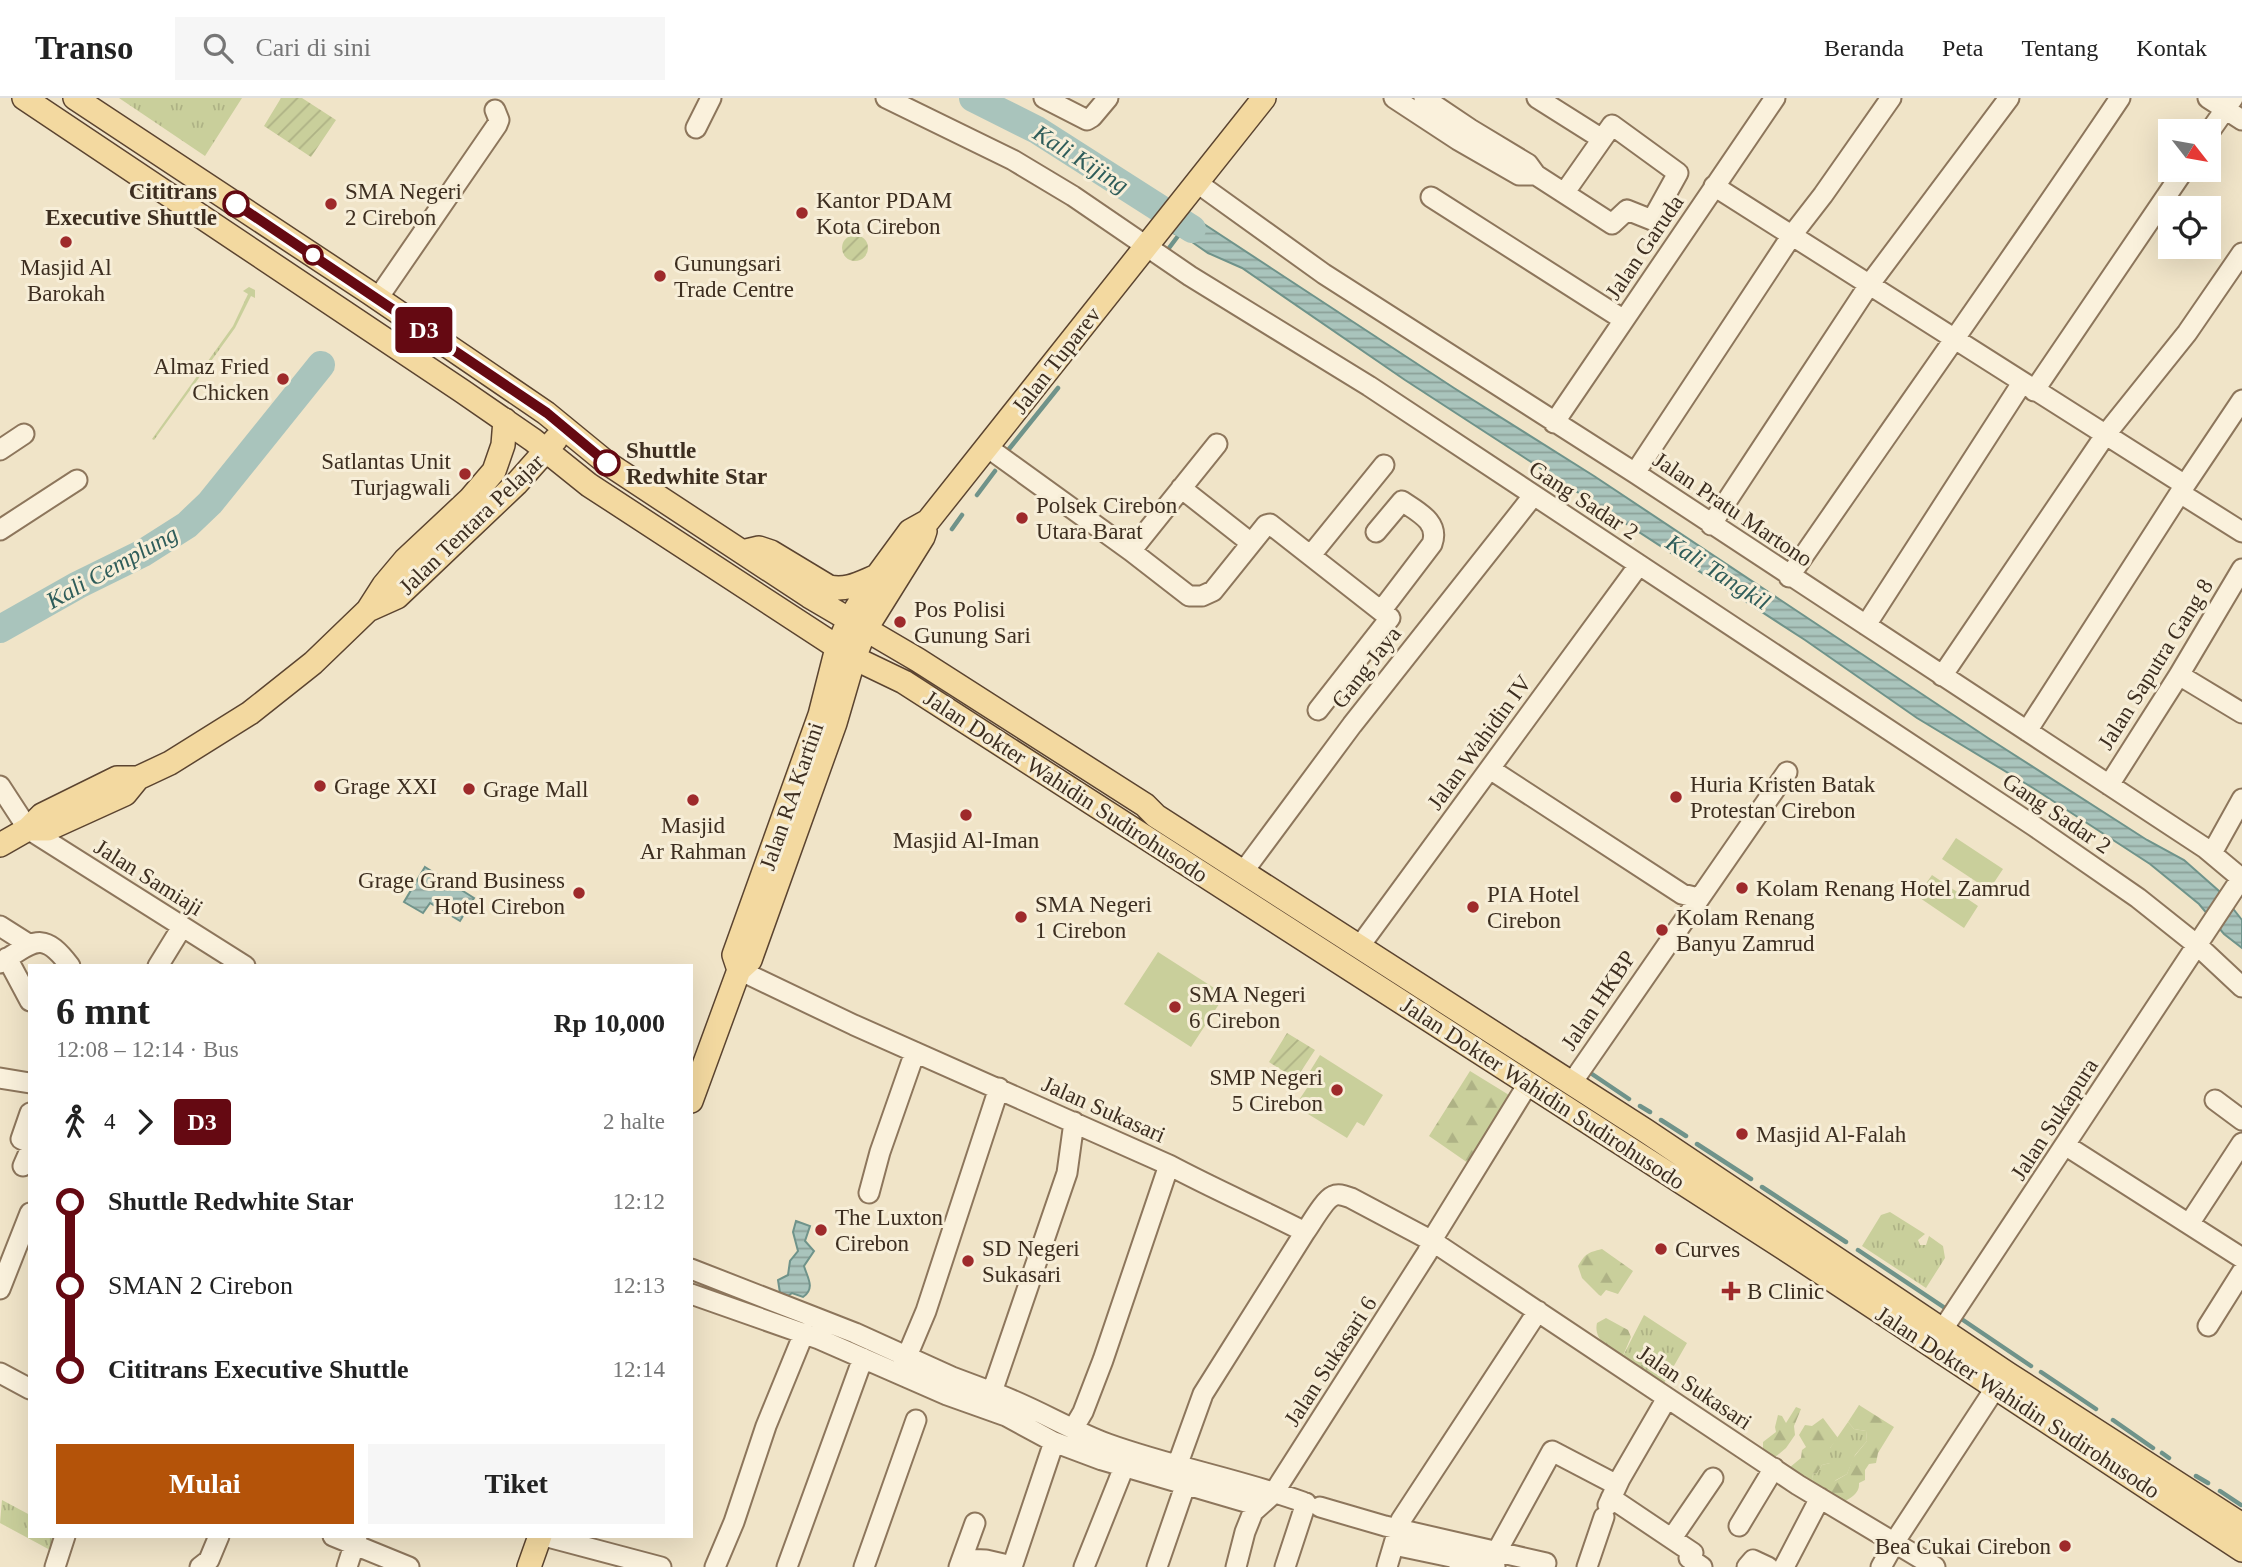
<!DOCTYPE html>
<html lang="id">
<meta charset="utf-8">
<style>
:root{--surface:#fff;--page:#f6f6f6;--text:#222;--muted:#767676;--line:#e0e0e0;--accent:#b45309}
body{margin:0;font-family:Georgia,serif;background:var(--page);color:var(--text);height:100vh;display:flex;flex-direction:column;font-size:26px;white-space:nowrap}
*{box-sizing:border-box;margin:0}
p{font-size:23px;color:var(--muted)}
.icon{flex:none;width:38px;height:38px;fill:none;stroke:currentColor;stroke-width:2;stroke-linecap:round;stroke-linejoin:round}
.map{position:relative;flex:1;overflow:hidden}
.drawer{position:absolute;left:28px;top:866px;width:665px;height:574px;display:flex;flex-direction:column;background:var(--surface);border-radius:0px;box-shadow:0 7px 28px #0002}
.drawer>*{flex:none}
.badge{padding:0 14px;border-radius:5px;font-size:24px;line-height:46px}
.needle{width:46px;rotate:121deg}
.tools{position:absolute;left:2158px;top:21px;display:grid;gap:14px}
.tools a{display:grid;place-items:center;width:63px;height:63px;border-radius:0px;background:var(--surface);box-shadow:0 7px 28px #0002;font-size:35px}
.map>.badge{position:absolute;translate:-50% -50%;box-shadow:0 0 0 4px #fff}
.legs{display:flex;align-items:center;gap:10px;height:77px;padding:0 28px;font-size:23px}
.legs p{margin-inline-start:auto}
.overview{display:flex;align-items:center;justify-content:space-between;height:119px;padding:0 28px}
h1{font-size:38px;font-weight:800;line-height:52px}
.button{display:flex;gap:14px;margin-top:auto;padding:14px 28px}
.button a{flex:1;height:80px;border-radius:0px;background:var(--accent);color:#fff;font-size:28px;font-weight:800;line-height:80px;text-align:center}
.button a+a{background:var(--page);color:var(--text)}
ul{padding:0 28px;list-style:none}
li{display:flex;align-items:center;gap:24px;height:84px;font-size:26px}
li i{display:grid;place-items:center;width:10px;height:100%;margin:0 9px;background:currentColor}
li i::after{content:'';width:18px;height:18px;margin:-9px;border:5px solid;border-radius:50%;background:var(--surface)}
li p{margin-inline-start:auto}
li:first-child i{background:linear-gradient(#0000 50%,currentColor 0)}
li:last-child i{background:linear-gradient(currentColor 50%,#0000 0)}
header{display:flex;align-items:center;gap:42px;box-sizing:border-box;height:98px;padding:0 35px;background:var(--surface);border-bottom:2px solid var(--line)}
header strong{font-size:33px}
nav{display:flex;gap:38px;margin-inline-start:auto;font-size:24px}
.search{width:490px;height:63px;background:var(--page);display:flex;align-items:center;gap:18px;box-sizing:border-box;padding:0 24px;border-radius:0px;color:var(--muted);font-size:26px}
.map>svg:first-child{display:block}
</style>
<header>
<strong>Transo</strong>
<div class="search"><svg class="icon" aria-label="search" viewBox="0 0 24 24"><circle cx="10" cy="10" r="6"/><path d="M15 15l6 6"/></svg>Cari di sini</div>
<nav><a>Beranda</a><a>Peta</a><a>Tentang</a><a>Kontak</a></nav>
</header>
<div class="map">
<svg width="2242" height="1469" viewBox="0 0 2242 1469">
<defs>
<pattern id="grass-tufts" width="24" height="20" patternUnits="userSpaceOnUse" patternTransform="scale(1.75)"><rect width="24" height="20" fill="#c9cf9b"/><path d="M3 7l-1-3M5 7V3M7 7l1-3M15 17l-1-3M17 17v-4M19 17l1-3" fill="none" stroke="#aeb285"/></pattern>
<pattern id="forest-firs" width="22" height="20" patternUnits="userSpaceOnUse" patternTransform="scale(1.75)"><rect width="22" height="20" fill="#c9cf9b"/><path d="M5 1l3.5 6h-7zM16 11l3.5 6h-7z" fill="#aeb285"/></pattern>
<pattern id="garden-furrows" width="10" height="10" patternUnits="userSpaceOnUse" patternTransform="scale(1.75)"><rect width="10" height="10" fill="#c9cf9b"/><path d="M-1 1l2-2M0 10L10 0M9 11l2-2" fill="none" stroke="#aeb285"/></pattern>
<pattern id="water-rules" width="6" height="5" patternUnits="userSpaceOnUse" patternTransform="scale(1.75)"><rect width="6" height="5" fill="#a9c4bc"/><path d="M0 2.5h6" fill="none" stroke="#8ba098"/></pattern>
</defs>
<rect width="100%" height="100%" fill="#f0e4c8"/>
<path fill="url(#grass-tufts)" d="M 119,0 L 242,0 L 205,58 Z
M 249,189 L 255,192 L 255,200 L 251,198 L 235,230 L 154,342 L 152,341 L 233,228 L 248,196 L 243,193 Z
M 1890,1114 L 1925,1136 L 1918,1142 L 1920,1147 L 1926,1147 L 1929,1138 L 1943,1148 L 1945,1160 L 1926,1190 L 1862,1148 L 1881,1117 Z
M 1644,1217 L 1687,1245 L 1663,1287 L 1622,1260 Z
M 1848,1324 L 1854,1331 L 1866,1333 L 1867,1343 L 1855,1357 L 1847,1376 L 1836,1382 L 1825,1396 L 1809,1387 L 1813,1381 L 1812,1376 L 1817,1375 L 1822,1367 L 1830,1365 L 1830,1350 Z
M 2,1402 L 30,1417 L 30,1438 L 57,1439 L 52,1453 L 0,1425 Z"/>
<path fill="url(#forest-firs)" d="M 1470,973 L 1509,997 L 1468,1065 L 1429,1038 Z
M 1602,1151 L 1633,1173 L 1618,1196 L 1606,1192 L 1601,1198 L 1599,1197 L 1582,1180 L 1578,1168 C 1586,1155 1587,1155 1602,1151 Z
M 1606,1220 L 1628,1232 L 1631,1239 L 1622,1260 C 1610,1252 1593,1241 1597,1225 Z
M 1859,1307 L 1894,1329 L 1878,1355 L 1876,1365 L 1869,1366 L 1865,1372 L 1865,1382 L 1859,1385 C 1860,1395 1851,1400 1843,1404 L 1825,1396 L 1830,1386 L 1847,1376 L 1853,1360 L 1867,1343 L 1866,1333 L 1854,1331 L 1848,1324 Z
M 1796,1309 L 1801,1311 L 1794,1328 L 1795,1337 L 1786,1350 L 1774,1360 L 1763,1352 L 1763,1344 L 1776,1334 L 1775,1329 L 1778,1317 L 1782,1318 L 1786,1325 Z
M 1823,1320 L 1838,1340 L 1830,1350 L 1830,1365 L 1822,1367 L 1817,1375 L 1812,1376 L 1813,1381 L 1809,1387 L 1789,1370 L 1801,1360 L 1802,1352 L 1806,1349 L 1799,1337 L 1805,1327 L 1812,1328 Z"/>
<path fill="url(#garden-furrows)" d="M 281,0 L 302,0 L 336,22 L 311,59 L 264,28 Z
M842 150a13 13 0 1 1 26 0a13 13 0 1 1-26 0Z
M 1287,935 L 1315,952 L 1296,981 L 1269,964 Z"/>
<path fill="#c9cf9b" d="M 1956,740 L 2003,771 L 1989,792 L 1942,761 Z
M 1932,777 L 1978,808 L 1964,830 L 1917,798 Z
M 1158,854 L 1225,897 L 1191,949 L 1124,906 Z
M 1320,957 L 1383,997 L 1364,1028 L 1357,1024 L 1347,1040 L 1295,1008 L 1307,990 L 1302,986 Z"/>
<path fill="url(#water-rules)" stroke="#6f938a" stroke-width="2" d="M 1178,109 L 1454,290 L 1594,378 L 1988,640 L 2147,742 L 2184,762 L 2219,793 L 2242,822 L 2242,850 L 2224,836 L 2199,806 L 2150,766 L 2033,690 L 1917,620 L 1805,542 L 1405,282 L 1242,170 L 1208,155 L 1192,144 L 1173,135 L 1165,123 Z
M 425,769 L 474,800 L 460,823 L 430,805 L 423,815 L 404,804 Z
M 796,1123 L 810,1128 L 805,1143 L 814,1153 L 804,1168 C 807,1179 816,1190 803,1199 L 792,1195 L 788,1198 L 780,1195 L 778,1182 L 788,1177 L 790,1163 L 798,1153 L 793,1134 Z"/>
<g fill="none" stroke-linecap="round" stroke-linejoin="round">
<path stroke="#6f938a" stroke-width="4.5" d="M 1169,150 L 1181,134
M 1009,351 L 1058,290
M 977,397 L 995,373
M 952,431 L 962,417
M 1589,974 L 1629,1001
M 1640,1008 L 1650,1014
M 1661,1022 L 1686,1038
M 1697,1046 L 1751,1081
M 1762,1089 L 1846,1144
M 1858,1152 L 1945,1210
M 1963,1222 L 2031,1268
M 2041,1274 L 2096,1311
M 2113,1322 L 2153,1350
M 2162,1355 L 2169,1360
M 2196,1378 L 2208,1385
M 2220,1393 L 2241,1407"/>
<path stroke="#a9c4bc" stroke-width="28" d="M 973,0 L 1037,32 L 1192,131
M 0,531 L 78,487 L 143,455 L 187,427 L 210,405 L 321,267"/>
<g stroke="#8d765c" stroke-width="23">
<path id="minor" d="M 886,0 L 1013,62 L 1073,98 L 1190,178 L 1369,288 L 2034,728 L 2138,800 L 2197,847 L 2242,889
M 1044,0 L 1087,22 L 1092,19 L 1108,0
M 1394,0 L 1458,42 L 1519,77 L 1536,77
M 1424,0 L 1470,31 L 1528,66 L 1536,77 L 1612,126 L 1627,112 L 1652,122 L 1678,75 L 1612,27 L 1565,94
M 1537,0 L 1602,41
M 2208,0 L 2242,22
M 696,30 L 711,0
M 2208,36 L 2233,0
M 1196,84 L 1324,176 L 1635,375 L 2205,750 L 2242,781
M 1714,88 L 2185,387 L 2242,302
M 1431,99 L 1624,222
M 378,200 L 497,27 L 499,22 L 495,12
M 2034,293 L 2184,72
M 1554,325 L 1775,0
M 987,349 L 1131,453 L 1189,498 L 1202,498 L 1213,493 L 1266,427 L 1270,426 L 1390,520 L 1318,612
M 0,352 L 24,336
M 1635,375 L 1792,137 L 1823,97 L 1891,0
M 1181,390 L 1251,445
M 2180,395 L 2242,434
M 1711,427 L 1869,187 L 2009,0
M 0,432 L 77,382
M 1376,434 L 1402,403 C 1418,414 1440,424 1432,446 L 1381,513
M 1131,453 L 1217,346
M 1311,457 L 1384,367
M 1789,479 C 1899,319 2012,161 2120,0
M 1866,527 L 2022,285
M 2179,577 L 2242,615
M 1942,578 L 2106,336 L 2187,235 L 2242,155
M 2027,633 L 2185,387
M 1490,671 L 1682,796 L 1698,800
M 2109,687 L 2179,577 L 2242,471
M 0,688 L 28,731 L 245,868
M 2212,755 L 2242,701
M 1243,774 L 1352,627 L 1533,398
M 0,828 L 30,847
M 1359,849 L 1639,467
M 7,860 L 30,903
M 0,865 C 34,844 42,831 70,868
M 158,868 L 182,829
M 739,872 L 854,927 L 1169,1067 C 1214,1091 1260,1111 1305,1134 C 1311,1126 1324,1102 1333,1098 C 1339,1095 1345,1098 1351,1100 L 1432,1143 L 1798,1387 L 1935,1469
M 0,980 L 30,985
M 1571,986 L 1787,674
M 2215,1002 L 2242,1022
M 30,1015 L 21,1041 L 30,1045
M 1074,1024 L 1067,1075 L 992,1294 C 1032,1308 1068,1331 1108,1346 C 1172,1369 1239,1381 1303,1404
M 2065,1047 L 2242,1160
M 23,1068 L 30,1052
M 869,1095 L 880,1054 L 915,954
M 2189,1126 L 2242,1045
M 691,1171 L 855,1235 L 952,1279 L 992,1294 L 988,1303
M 0,1191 L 30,1115
M 691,1196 L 819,1241 L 947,1297 L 1006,1318 L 1054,1344 L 1102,1362 L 1259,1408
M 2208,1228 L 2242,1174
M 1943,1231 L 2242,779
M 902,1270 L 926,1213 L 999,990
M 0,1275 L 30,1291
M 1073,1331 L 1083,1314 L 1103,1262 L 1169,1067
M 1173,1379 L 1203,1296 L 1305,1134
M 1611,1400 L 1693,1455 L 1689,1460 L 1702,1469
M 1608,1407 L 1620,1381 L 1667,1300
M 1320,1409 L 1385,1428 L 1546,1465
M 1739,1428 L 1774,1370
M 333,1438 L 409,1469
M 544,1438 L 661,1469
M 1672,1440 L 1713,1380
M 1394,1447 L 1461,1461
M 1497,1453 L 1552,1353 L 1617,1387
M 962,1461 L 986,1462 L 1012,1468
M 55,1469 L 65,1438
M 200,1469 L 209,1462 L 219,1438
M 347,1469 L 357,1438
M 715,1469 L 734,1424 L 766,1328 L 804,1235
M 787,1469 L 863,1260
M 864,1469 L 916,1322
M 959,1469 L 975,1425
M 1012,1469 L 1054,1344
M 1084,1469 L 1124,1369
M 1157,1469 L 1185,1388
M 1236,1469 L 1245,1434 L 1253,1414 L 1273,1396 L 1427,1155 L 1435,1137 L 1528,986
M 1285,1469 L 1306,1405
M 1387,1469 L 1401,1422 L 1538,1213
M 1459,1469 L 1461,1461 L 1495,1468
M 1587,1469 L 1604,1419
M 1747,1469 L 1753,1462 L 1768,1469
M 1784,1469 L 1820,1400
M 1881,1469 L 1899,1437 L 1996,1289"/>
</g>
<g stroke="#5b4430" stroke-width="26">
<path id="major" d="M 24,0 L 462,293 L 533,342 L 589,387 L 854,560 L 904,584 L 1790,1154 L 2242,1452
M 75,0 L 370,195 L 546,315 L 607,365 L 809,498 L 918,562 L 1145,707 L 1156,718 L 1646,1033 L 2008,1276 L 2242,1427
M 742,454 L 759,450 L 771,454 L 829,489 C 847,493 860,485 877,478
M 368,512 L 397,499 L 516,386 L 556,341
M 28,731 L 48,731 L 125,696 L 138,680 L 170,665 L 250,615 L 313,565 L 368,512 L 384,487 L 405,462 L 470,401 L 494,373 L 503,347 L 505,322
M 0,747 L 28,731 L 42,717 L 117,680 L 138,680
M 739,872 L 734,857 L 820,617 L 837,550 L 849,522 L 877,478 L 910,433 L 928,423 L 1264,0
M 691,1003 L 739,872 L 750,862 L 835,625 L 854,560 L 865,532 L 923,439 L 925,433
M 529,1469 L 540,1438"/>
</g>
<use href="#minor" stroke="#faf1dc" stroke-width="19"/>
<use href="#major" stroke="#f3d9a0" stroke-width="23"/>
</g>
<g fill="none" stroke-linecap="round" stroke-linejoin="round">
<g stroke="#fff" stroke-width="16">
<path id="line-1" d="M 236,106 L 547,315 L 607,365"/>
</g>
<use href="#line-1" stroke="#650912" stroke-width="10"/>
</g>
<g fill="#fff" stroke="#650912" stroke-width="3.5">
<circle cx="236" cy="106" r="12"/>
<circle cx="313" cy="157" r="9"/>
<circle cx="607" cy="365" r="12"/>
</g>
<g fill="#9e2a2b" stroke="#f7eed8" stroke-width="2.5">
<circle cx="331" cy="106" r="7"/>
<circle cx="802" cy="115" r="7"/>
<circle cx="66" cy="144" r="7"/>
<circle cx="660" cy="178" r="7"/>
<circle cx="283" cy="281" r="7"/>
<circle cx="465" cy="376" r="7"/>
<circle cx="1022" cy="420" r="7"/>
<circle cx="900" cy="524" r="7"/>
<circle cx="320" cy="688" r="7"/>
<circle cx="469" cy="691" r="7"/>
<circle cx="1676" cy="699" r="7"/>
<circle cx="693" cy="702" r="7"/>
<circle cx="966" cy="717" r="7"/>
<circle cx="1742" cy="790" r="7"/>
<circle cx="579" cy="795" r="7"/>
<circle cx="1473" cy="809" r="7"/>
<circle cx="1021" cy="819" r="7"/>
<circle cx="1662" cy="832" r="7"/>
<circle cx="1175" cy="909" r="7"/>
<circle cx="1337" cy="992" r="7"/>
<circle cx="1742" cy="1036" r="7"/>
<circle cx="821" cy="1132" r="7"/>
<circle cx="1661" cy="1151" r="7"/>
<circle cx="968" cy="1163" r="7"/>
<path d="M1727.5 1182.5h7v7h7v7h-7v7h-7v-7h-7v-7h7z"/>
<circle cx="2065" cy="1448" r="7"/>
</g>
<g text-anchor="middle" stroke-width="6" stroke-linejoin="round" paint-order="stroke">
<g font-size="23" font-weight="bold" fill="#3d2e20" stroke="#f7eed8" text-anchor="end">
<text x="217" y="101">Cititrans<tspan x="217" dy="26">Executive Shuttle</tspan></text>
<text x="626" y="360" text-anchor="start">Shuttle<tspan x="626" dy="26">Redwhite Star</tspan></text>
</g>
<g font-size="23" fill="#3d2e20" stroke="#f7eed8" text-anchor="start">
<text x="345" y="101">SMA Negeri<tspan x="345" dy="26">2 Cirebon</tspan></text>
<text x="816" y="110">Kantor PDAM<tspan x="816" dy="26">Kota Cirebon</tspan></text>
<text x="674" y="173">Gunungsari<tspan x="674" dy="26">Trade Centre</tspan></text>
<text x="66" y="177" text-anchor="middle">Masjid Al<tspan x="66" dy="26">Barokah</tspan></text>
<text x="269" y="276" text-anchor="end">Almaz Fried<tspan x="269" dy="26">Chicken</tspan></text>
<text x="451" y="371" text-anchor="end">Satlantas Unit<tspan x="451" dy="26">Turjagwali</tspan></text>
<text x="1036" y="415">Polsek Cirebon<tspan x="1036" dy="26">Utara Barat</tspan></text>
<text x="914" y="519">Pos Polisi<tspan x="914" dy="26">Gunung Sari</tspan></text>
<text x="1690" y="694">Huria Kristen Batak<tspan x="1690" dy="26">Protestan Cirebon</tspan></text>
<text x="334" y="696">Grage XXI</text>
<text x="483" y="699">Grage Mall</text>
<text x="693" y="735" text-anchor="middle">Masjid<tspan x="693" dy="26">Ar Rahman</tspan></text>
<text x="966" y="750" text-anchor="middle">Masjid Al-Iman</text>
<text x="565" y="790" text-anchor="end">Grage Grand Business<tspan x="565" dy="26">Hotel Cirebon</tspan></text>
<text x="1756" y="798">Kolam Renang Hotel Zamrud</text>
<text x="1487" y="804">PIA Hotel<tspan x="1487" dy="26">Cirebon</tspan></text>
<text x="1035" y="814">SMA Negeri<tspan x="1035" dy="26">1 Cirebon</tspan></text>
<text x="1676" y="827">Kolam Renang<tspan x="1676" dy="26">Banyu Zamrud</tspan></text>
<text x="1189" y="904">SMA Negeri<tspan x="1189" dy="26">6 Cirebon</tspan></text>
<text x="1323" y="987" text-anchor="end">SMP Negeri<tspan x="1323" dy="26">5 Cirebon</tspan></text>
<text x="1756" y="1044">Masjid Al-Falah</text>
<text x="835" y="1127">The Luxton<tspan x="835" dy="26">Cirebon</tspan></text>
<text x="982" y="1158">SD Negeri<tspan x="982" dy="26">Sukasari</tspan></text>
<text x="1675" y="1159">Curves</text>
<text x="1747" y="1201">B Clinic</text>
<text x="2051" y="1456" text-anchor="end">Bea Cukai Cirebon</text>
</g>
<g font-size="23" fill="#3d2e20" stroke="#f7eed8">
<text transform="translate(1644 149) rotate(-56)" y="8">Jalan Garuda</text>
<text transform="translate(1056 262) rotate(-52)" y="8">Jalan Tuparev</text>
<text transform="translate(1584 402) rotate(33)" y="8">Gang Sadar 2</text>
<text transform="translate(1733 411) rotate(34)" y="8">Jalan Pratu Martono</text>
<text transform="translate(471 426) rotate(-44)" y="8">Jalan Tentara Pelajar</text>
<text transform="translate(2155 566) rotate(-58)" y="8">Jalan Saputra Gang 8</text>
<text transform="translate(1366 569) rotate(-52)" y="8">Gang Jaya</text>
<text transform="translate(1479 644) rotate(-54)" y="8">Jalan Wahidin IV</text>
<text transform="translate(1066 688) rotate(33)" y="8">Jalan Dokter Wahidin Sudirohusodo</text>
<text transform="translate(791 698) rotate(-71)" y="8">Jalan RA Kartini</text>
<text transform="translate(2057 715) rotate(34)" y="8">Gang Sadar 2</text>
<text transform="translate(149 779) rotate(32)" y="8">Jalan Samiaji</text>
<text transform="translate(1598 902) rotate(-56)" y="8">Jalan HKBP</text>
<text transform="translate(1543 995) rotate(33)" y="8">Jalan Dokter Wahidin Sudirohusodo</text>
<text transform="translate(1104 1011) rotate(24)" y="8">Jalan Sukasari</text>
<text transform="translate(2054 1021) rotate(-57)" y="8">Jalan Sukapura</text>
<text transform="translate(1330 1263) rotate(-57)" y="8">Jalan Sukasari 6</text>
<text transform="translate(1695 1289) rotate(34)" y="8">Jalan Sukasari</text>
<text transform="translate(2018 1304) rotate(33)" y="8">Jalan Dokter Wahidin Sudirohusodo</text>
</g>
<g font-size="24" font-style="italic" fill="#2f5d5a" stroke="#f7eed8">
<text transform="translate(1081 61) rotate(32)" y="8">Kali Kijing</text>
<text transform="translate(112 469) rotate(-29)" y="8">Kali Cemplung</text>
<text transform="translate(1718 474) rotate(33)" y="8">Kali Tangkil</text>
</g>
</g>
</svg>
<div class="tools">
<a><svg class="needle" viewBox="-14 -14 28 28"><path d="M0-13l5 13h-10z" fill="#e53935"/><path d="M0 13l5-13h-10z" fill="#767676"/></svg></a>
<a><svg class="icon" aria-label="locate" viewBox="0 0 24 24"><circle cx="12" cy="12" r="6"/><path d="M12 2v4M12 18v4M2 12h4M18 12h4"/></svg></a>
</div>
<b class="badge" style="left:424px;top:232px;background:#650912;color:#fff">D3</b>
<section class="drawer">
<div class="overview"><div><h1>6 mnt</h1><p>12:08 – 12:14 · Bus</p></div><b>Rp 10,000</b></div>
<div class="legs"><svg class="icon" aria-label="walk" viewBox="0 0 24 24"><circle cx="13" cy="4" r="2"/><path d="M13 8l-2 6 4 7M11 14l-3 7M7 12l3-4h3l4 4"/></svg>4<svg class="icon" aria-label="forward" viewBox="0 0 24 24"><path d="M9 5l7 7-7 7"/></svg><b class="badge" style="background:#650912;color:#fff">D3</b><p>2 halte</p></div>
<ul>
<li><i style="color:#650912"></i><b>Shuttle Redwhite Star</b><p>12:12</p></li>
<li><i style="color:#650912"></i><span>SMAN 2 Cirebon</span><p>12:13</p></li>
<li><i style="color:#650912"></i><b>Cititrans Executive Shuttle</b><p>12:14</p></li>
</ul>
<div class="button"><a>Mulai</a><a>Tiket</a></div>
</section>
</div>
